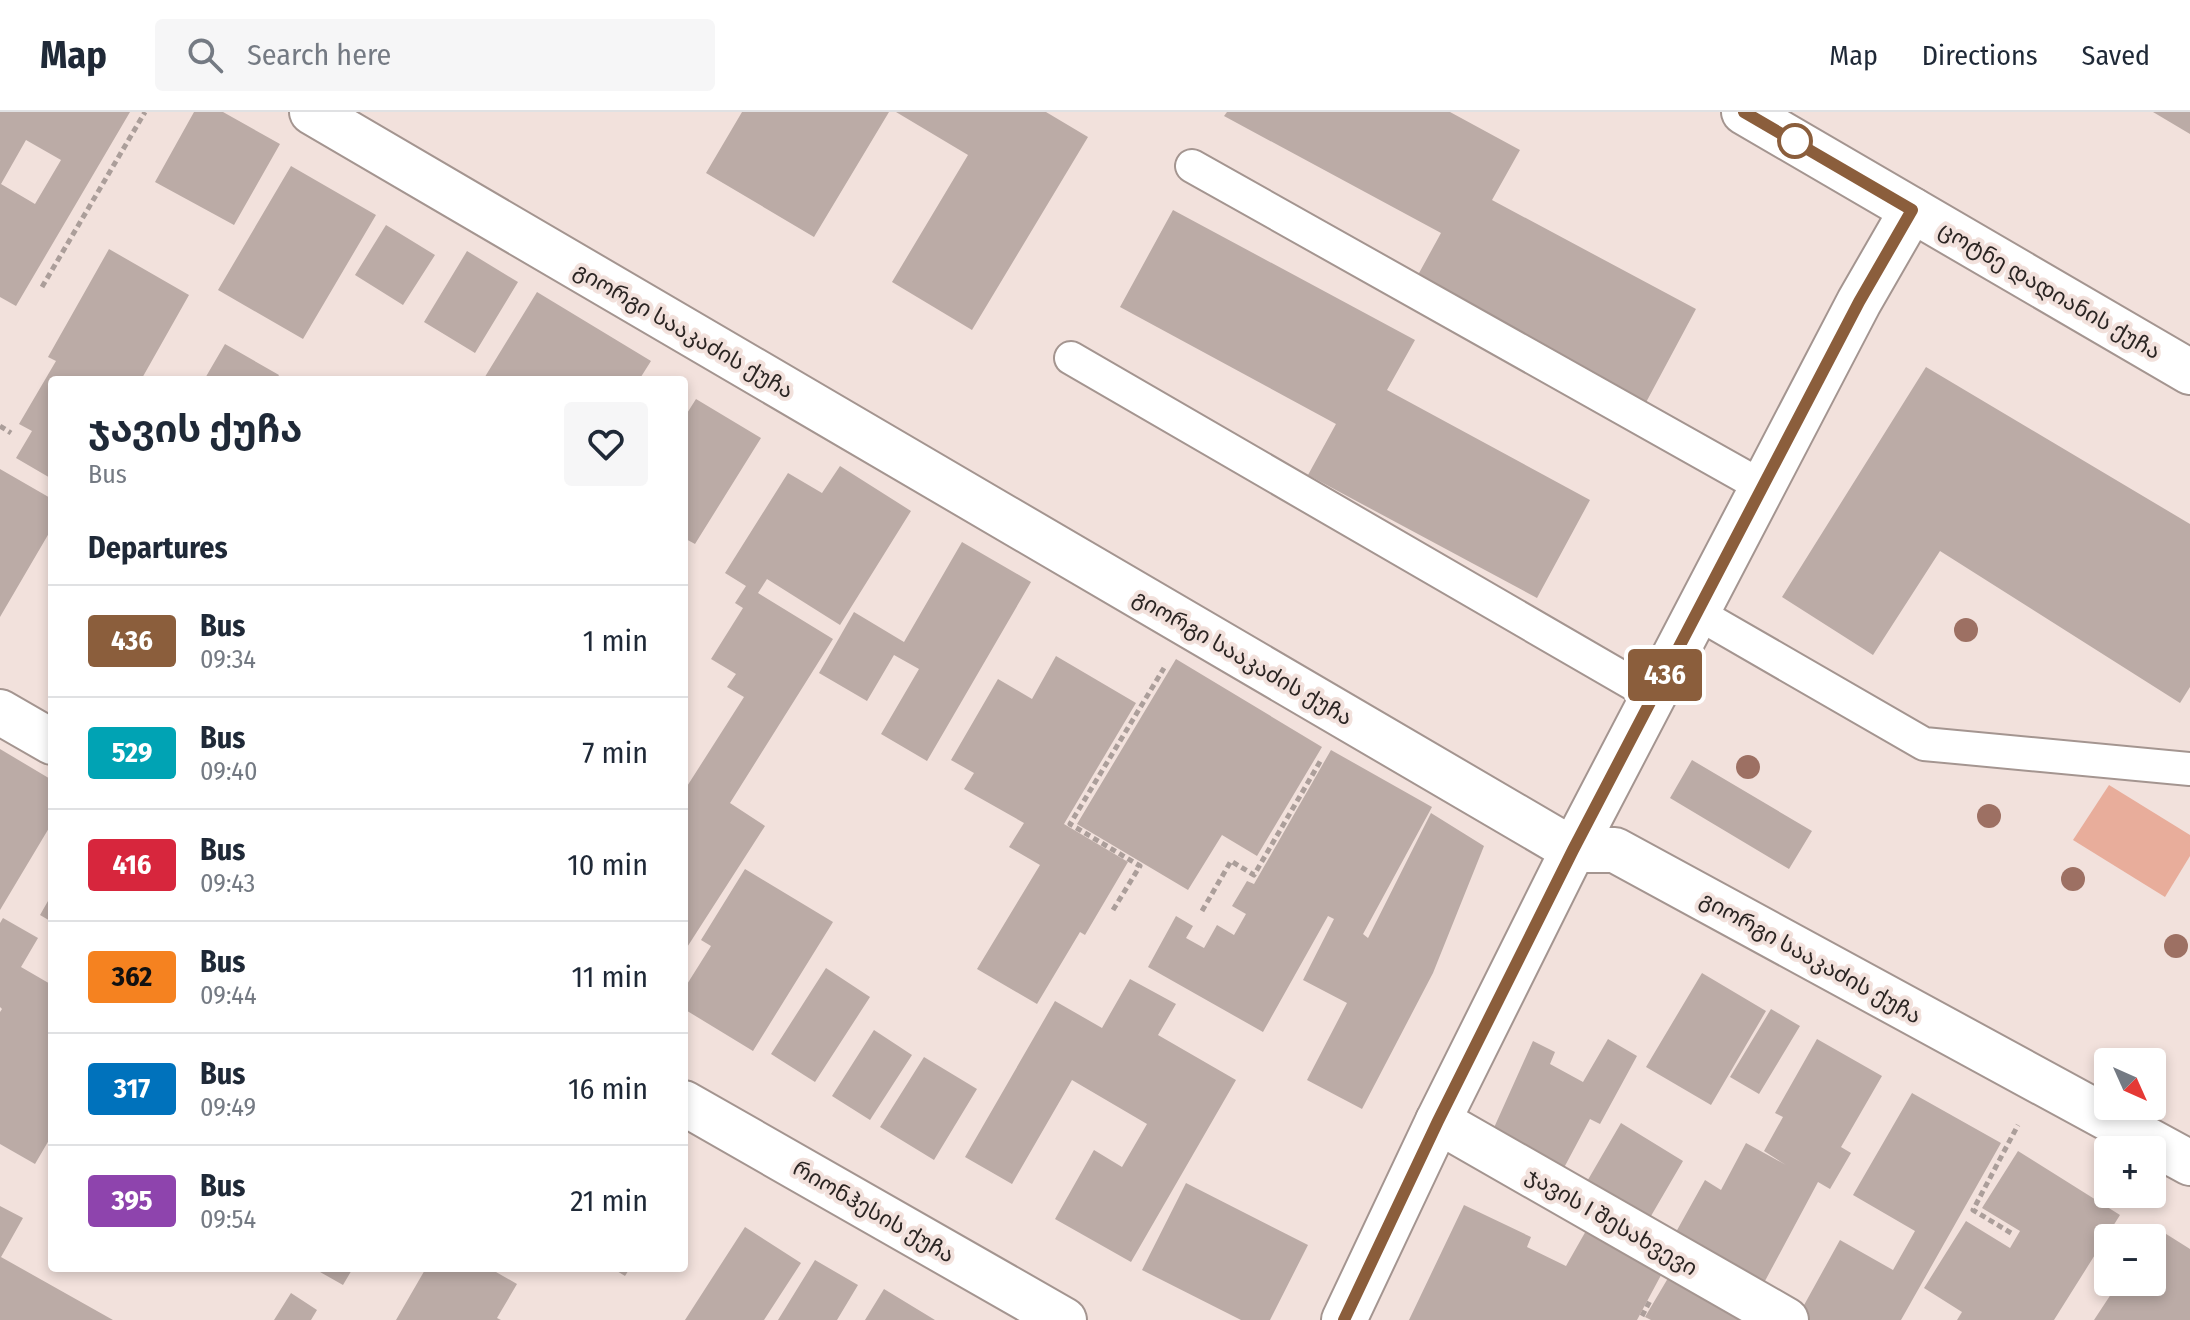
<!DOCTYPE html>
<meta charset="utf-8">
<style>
:root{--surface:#fff;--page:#f6f6f7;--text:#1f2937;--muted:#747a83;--line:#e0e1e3}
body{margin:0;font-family:"Fira Sans Condensed","Noto Sans Georgian",sans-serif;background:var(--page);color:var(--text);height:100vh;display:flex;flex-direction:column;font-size:30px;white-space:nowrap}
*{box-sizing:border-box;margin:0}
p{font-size:26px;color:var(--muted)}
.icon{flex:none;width:44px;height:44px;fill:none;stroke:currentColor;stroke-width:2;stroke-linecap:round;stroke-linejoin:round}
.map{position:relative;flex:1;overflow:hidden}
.side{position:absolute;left:48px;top:264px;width:640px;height:896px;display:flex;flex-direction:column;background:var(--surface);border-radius:8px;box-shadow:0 4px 12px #0003}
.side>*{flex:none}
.badge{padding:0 16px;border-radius:6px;font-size:28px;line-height:52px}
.needle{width:52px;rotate:135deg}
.fabs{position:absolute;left:2094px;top:936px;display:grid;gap:16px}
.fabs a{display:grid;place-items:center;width:72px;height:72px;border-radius:8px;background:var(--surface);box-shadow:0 4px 12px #0003;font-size:40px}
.map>.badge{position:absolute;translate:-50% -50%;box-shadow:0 0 0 4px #fff}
h2{padding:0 40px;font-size:30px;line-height:72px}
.round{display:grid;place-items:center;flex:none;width:84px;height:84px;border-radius:8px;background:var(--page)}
.head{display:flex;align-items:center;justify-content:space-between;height:136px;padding:0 40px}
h1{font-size:38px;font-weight:700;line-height:60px}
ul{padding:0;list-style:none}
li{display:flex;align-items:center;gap:24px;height:112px;padding:0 40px;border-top:2px solid var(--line)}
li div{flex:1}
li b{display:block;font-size:30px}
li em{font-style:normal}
li .badge{min-width:88px;font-weight:700;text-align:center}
header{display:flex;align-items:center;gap:48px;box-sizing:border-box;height:112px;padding:0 40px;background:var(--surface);border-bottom:2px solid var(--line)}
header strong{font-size:38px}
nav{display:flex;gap:44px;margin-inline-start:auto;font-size:28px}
.search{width:560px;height:72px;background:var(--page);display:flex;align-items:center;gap:20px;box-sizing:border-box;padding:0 28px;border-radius:8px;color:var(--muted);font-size:30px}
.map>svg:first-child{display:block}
</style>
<header>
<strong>Map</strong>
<div class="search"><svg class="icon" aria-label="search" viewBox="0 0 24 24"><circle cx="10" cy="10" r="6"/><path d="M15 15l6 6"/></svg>Search here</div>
<nav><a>Map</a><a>Directions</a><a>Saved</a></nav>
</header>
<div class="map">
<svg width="2190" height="1208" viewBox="0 0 2190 1208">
<rect width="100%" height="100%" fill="#f2e1dc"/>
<path fill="#e8ad9b" d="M 2109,673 L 2190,723 L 2190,744 L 2165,785 L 2073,728 Z"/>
<path fill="#bbaba6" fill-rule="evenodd" d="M 0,0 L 130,0 L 16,194 L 0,185 ZM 26,28 L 61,48 L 35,92 L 1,72 Z
M 194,0 L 223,0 L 280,32 L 234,113 L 155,70 Z
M 742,0 L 889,0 L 814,125 L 706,61 Z
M 896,0 L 1046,0 L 1088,25 L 972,218 L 892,170 L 968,43 Z
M 1227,0 L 1450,0 L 1520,38 L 1492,88 L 1696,197 L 1643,296 L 1413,172 L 1441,121 L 1224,4 Z
M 2153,0 L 2190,0 L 2190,22 Z
M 291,54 L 376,103 L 303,227 L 218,178 Z
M 1173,98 L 1415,228 L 1387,278 L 1590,388 L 1537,486 L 1308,363 L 1336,312 L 1120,195 Z
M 386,113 L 435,143 L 403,193 L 355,163 Z
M 109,137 L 189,183 L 141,268 L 52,268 L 52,367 L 16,346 L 32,319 L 19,312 L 56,249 L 48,245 Z
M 467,139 L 518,170 L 475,241 L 424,210 Z
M 537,180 L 651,249 L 639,268 L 483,268 Z
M 225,232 L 279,263 L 276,268 L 204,268 Z
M 1926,255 L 2190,412 L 2190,575 L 2180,591 L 1940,439 L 1873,543 L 1782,485 Z
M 696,287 L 761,326 L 695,432 L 684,426 L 684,306 Z
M 840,354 L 911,399 L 840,513 L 767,467 L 758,481 L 833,527 L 730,691 L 765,714 L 684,840 L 684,679 L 744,585 L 727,575 L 736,562 L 711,547 L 743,496 L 735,491 L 746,474 L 725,461 L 788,361 L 822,381 Z
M 0,357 L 52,387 L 52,416 L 0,505 Z
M 962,430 L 1031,470 L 927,649 L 881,622 L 919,557 L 894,543 L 867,589 L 819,561 L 854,500 L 904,530 Z
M 1056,544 L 1136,591 L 1064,712 L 1128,750 L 1085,823 L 1080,820 L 1037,892 L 977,857 L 1040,753 L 1009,735 L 1024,711 L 964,677 L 974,661 L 951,648 L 998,567 L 1032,587 Z
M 1176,547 L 1322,635 L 1257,744 L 1222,723 L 1188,778 L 1077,712 Z
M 0,637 L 52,668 L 52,711 L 0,798 Z
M 1331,638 L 1432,695 L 1363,822 L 1368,826 L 1431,701 L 1484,734 L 1433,861 L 1362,997 L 1307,968 L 1347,891 L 1303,868 L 1334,807 L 1328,804 L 1263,920 L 1148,855 L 1176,804 L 1193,814 L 1186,826 L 1204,836 L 1217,813 L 1234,823 L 1246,802 L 1232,794 L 1247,769 L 1254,772 Z
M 1692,648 L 1812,719 L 1789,757 L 1670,686 Z
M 745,757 L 833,810 L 753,939 L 684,897 L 684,877 L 711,834 L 701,828 Z
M 52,782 L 52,810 L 40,803 Z
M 3,806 L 38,826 L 21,855 L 52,873 L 52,1023 L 35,1052 L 0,1032 L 0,900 L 2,897 L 0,895 L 0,811 Z
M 826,856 L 870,885 L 815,970 L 771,942 Z
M 1702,861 L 1766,899 L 1711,993 L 1646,955 Z
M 1130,867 L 1176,892 L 1158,923 L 1236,968 L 1131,1150 L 1055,1107 L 1094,1038 L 1122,1055 L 1147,1012 L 1072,968 L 1012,1072 L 965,1045 L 1055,889 L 1102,916 Z
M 1771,897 L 1800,914 L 1759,982 L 1730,965 Z
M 874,918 L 912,943 L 870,1008 L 832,984 Z
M 1608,927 L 1637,944 L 1600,1012 L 1590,1007 L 1558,1067 L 1488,1029 L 1533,929 L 1555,940 L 1550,952 L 1583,970 Z
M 1817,927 L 1882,964 L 1841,1035 L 1851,1041 L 1830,1077 L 1818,1070 L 1758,1182 L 1671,1129 L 1705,1068 L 1721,1078 L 1746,1031 L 1786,1053 L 1764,1039 L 1783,1005 L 1775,1001 Z
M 924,945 L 977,977 L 934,1048 L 880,1015 Z
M 1912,981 L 2001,1031 L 1901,1208 L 1805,1208 L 1798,1204 L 1840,1128 L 1893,1158 L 1915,1119 L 1853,1083 Z
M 1621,1011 L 1683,1049 L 1644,1116 L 1582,1078 Z
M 2018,1039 L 2120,1103 L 2054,1208 L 1957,1208 L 1962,1200 L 1924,1176 L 1966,1109 L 2010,1136 L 2020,1119 L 1982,1096 Z
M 1186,1071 L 1308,1133 L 1270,1208 L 1241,1208 L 1142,1158 Z
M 1464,1093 L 1531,1125 L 1527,1135 L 1566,1154 L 1591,1110 L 1667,1152 L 1637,1208 L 1409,1208 Z
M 0,1094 L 23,1106 L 1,1145 L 113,1208 L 0,1208 Z
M 745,1115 L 801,1151 L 764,1208 L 685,1208 Z
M 2163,1120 L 2190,1137 L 2190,1208 L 2094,1208 L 2119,1170 L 2152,1170 L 2152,1136 Z
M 815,1148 L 858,1173 L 837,1208 L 778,1208 Z
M 313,1156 L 353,1156 L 343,1173 Z
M 426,1156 L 489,1156 L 517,1172 L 497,1206 L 501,1208 L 396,1208 Z
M 612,1156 L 630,1156 L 625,1164 Z
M 1674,1156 L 1762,1208 L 1651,1208 L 1645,1205 Z
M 884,1177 L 935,1208 L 865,1208 Z
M 291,1181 L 317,1198 L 311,1208 L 274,1208 Z"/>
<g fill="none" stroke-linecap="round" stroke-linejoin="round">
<g stroke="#a49590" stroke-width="36">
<path id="lane" d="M 1192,54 L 1763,375
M 1071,246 L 1654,584
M 1697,501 L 1924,632 L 2190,657"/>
</g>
<g stroke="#a49590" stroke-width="48">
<path id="street" d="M 312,0 L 1573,738 L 1615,738 L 2190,1051
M 0,600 L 52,630
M 684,991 L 1064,1208
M 1438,1009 L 1786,1208"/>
</g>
<g stroke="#a49590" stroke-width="48">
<path id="secondary" d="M 1344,1208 L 1438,1009 L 1573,738 L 1859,190 L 1912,98"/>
</g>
<g stroke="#a49590" stroke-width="48">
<path id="primary" d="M 1744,0 L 2190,260"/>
</g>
<path stroke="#ab9e9a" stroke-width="5" stroke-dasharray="6 4" stroke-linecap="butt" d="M 42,175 L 145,0
M 0,314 L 11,321
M 1113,798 L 1140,754 L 1070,712 L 1164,556
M 1202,799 L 1231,749 L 1254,763 L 1321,648
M 2011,1121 L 1973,1098 L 2018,1013
M 1642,1204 L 1651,1187"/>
<use href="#lane" stroke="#fff" stroke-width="32"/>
<use href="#street" stroke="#fff" stroke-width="44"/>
<use href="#secondary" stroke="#fff" stroke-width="44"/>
<use href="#primary" stroke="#fff" stroke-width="44"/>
</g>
<g fill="#9d7063">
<circle cx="1966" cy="518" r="12"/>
<circle cx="1748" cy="655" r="12"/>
<circle cx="1989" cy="704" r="12"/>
<circle cx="2073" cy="767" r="12"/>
<circle cx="2176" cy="834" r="12"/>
</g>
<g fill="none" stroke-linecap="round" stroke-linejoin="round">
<g stroke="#fff" stroke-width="18">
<path id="line" d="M 1344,1208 L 1438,1009 L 1573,738 L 1859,190 L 1912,98 L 1744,0"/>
</g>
<use href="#line" stroke="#8b5e3c" stroke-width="12"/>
</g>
<circle fill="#fff" stroke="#8b5e3c" stroke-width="4" cx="1795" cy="29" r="16"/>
<g text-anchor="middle" stroke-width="8" stroke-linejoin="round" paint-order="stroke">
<g font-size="22" fill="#2b2523" stroke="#f2e1dc">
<text transform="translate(2050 178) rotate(30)" y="8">ცოტნე დადიანის ქუჩა</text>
<text transform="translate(684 218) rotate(30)" y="8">გიორგი სააკაძის ქუჩა</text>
<text transform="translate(1243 545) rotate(30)" y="8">გიორგი სააკაძის ქუჩა</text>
<text transform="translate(1811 845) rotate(29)" y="8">გიორგი სააკაძის ქუჩა</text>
<text transform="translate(874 1099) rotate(30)" y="8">რიონჰესის ქუჩა</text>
<text transform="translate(1612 1109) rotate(30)" y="8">ჯავის I შესახვევი</text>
</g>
</g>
</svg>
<div class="fabs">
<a><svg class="needle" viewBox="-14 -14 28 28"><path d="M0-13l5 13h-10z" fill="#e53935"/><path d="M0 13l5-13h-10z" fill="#747a83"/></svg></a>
<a>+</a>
<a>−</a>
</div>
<b class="badge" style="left:1665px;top:563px;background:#8b5e3c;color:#fff">436</b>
<section class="side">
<div class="head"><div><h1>ჯავის ქუჩა</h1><p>Bus</p></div><a class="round"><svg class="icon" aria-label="heart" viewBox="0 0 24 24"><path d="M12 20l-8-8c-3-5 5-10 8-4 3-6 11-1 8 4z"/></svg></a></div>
<h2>Departures</h2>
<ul>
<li><span class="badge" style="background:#8b5e3c;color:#fff">436</span><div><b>Bus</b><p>09:34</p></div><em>1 min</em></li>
<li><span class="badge" style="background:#00a3b4;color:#fff">529</span><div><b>Bus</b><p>09:40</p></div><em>7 min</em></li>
<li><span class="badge" style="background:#d7263d;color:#fff">416</span><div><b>Bus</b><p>09:43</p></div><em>10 min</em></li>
<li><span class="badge" style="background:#f58220;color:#111">362</span><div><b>Bus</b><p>09:44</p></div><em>11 min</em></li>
<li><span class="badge" style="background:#0072bc;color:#fff">317</span><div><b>Bus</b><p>09:49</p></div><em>16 min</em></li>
<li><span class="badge" style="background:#8e44ad;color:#fff">395</span><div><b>Bus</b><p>09:54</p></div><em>21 min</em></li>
</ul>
</section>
</div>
